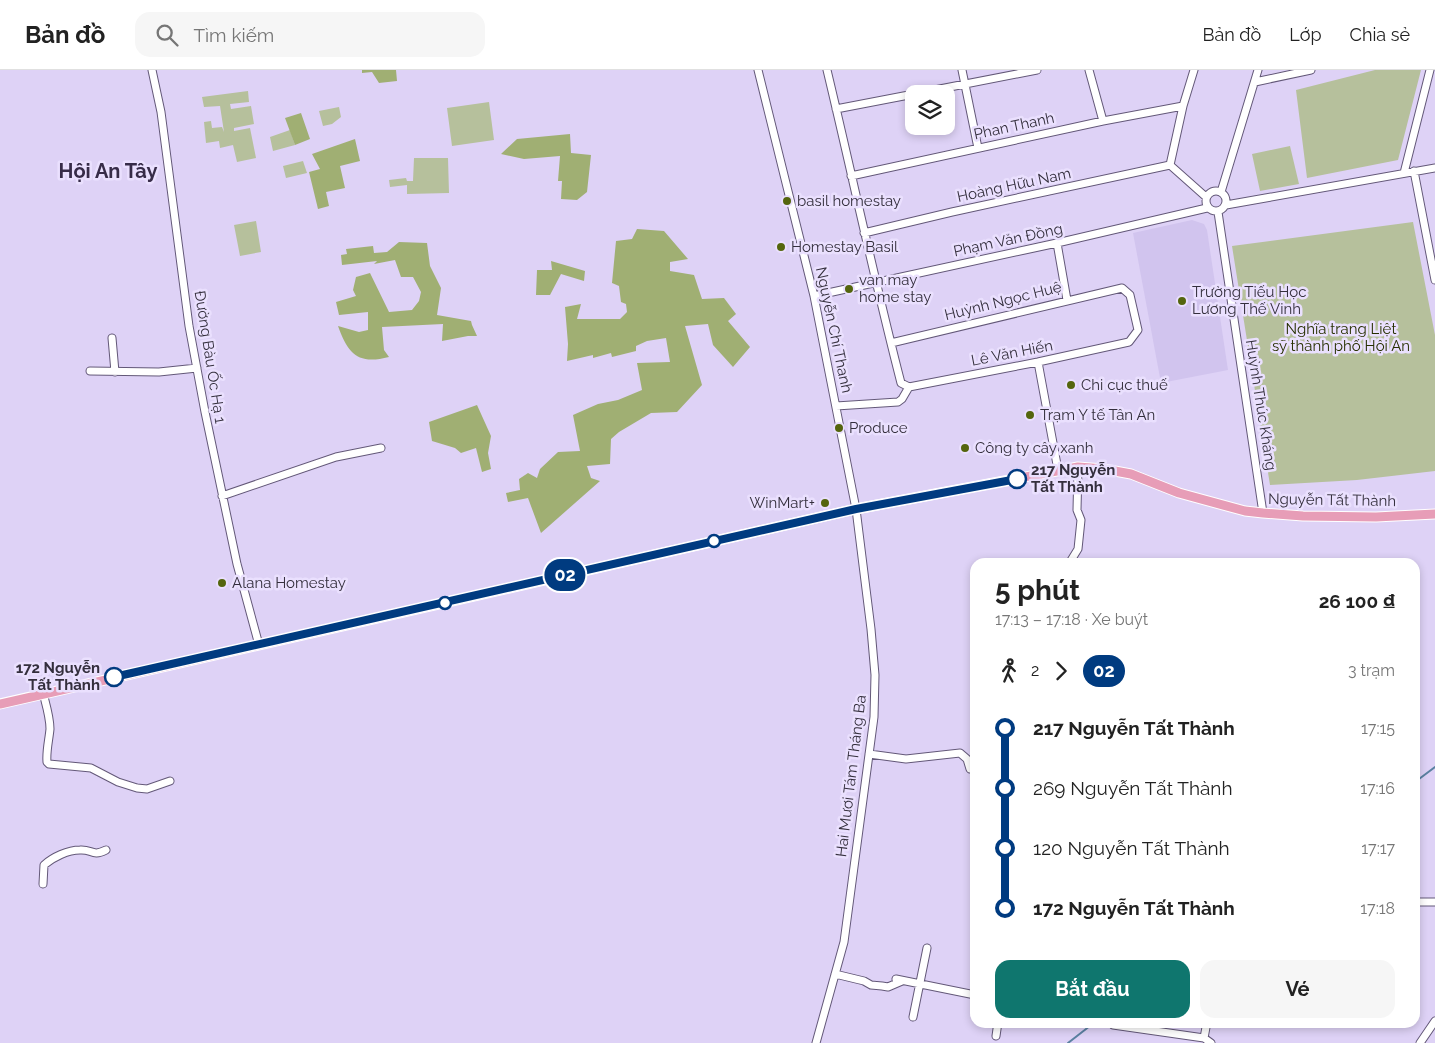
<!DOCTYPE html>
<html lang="vi">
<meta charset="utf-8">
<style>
:root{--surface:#fff;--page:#f6f6f6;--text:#222;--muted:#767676;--line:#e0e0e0;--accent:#0f766e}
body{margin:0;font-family:Raleway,sans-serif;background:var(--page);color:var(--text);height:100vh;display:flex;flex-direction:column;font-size:19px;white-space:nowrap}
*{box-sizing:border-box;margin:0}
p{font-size:16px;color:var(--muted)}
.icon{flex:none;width:28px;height:28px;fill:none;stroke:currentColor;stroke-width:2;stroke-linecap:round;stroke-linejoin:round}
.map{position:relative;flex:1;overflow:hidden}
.sheet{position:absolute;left:970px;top:488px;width:450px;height:470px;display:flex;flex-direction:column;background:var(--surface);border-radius:15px;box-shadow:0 2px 8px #0003}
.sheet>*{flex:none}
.badge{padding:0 10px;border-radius:16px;font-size:18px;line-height:32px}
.controls{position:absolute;left:905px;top:15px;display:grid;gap:10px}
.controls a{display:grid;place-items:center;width:50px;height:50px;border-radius:10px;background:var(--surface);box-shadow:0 2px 8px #0003;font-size:25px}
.map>.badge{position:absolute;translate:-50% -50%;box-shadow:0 0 0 2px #fff}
.legs{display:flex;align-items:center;gap:8px;height:55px;padding:0 25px;font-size:16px}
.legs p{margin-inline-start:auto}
.head{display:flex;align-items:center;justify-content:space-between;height:85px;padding:0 25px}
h1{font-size:28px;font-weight:700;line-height:38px}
.primary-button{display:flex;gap:10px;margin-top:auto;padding:10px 25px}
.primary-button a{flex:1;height:58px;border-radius:15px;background:var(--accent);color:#fff;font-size:20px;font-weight:700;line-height:58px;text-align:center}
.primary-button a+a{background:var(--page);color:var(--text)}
ul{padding:0 25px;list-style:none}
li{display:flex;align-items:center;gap:18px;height:60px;font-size:19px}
li i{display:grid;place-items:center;width:8px;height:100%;margin:0 6px;background:currentColor}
li i::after{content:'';width:12px;height:12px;margin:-6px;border:4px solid;border-radius:50%;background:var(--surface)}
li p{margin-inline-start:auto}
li:first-child i{background:linear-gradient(#0000 50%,currentColor 0)}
li:last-child i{background:linear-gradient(currentColor 50%,#0000 0)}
header{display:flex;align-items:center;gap:30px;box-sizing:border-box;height:70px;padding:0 25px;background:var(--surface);border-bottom:1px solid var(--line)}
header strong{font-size:24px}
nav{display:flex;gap:28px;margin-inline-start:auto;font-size:18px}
.search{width:350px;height:45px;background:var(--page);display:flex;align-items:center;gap:12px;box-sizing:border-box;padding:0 18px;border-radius:15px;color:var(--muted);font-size:19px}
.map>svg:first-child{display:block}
</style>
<header>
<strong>Bản đồ</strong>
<div class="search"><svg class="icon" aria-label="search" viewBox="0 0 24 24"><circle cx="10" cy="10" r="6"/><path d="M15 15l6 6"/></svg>Tìm kiếm</div>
<nav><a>Bản đồ</a><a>Lớp</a><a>Chia sẻ</a></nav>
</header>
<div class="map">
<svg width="1435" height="973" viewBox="0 0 1435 973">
<rect width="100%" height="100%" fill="#ded2f6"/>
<path fill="#d1c4ee" d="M 1192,150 L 1204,154 L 1207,160 L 1228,300 L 1161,313 L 1133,163 Z"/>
<path fill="#b6c09c" d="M 1375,0 L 1421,0 L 1398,90 L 1307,108 L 1296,20 Z
M 248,21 L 249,32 L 230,34 L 231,39 L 251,36 L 254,54 L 234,58 L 234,61 L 250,58 L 256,88 L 237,92 L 233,75 L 220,78 L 219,71 L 206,73 L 204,52 L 211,51 L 212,58 L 222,57 L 224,62 L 220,36 L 204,37 L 202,27 Z
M 489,32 L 494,70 L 452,76 L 447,38 Z
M 339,37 L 341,47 L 332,54 L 323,56 L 319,41 Z
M 290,60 L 295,75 L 273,81 L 270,67 Z
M 1290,76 L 1299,114 L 1260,121 L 1252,84 Z
M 414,88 L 448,88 L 449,123 L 407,124 L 407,115 L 390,117 L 389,110 L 406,108 L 407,111 L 413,111 Z
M 303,91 L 307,103 L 286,108 L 283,96 Z
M 256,151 L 261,182 L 240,186 L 234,155 Z
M 1413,152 L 1435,265 L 1435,401 L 1357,410 L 1270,415 L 1232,176 Z"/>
<path fill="#a0af73" d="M 362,0 L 396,0 L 397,11 L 379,13 L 372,2 L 362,3 Z
M 301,43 L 310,69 L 295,75 L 285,48 Z
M 570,64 L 571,83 L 591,85 L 587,122 L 577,130 L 561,129 L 562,111 L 558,111 L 560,86 L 524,89 L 501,84 L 517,69 Z
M 355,69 L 360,91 L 340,96 L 345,118 L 326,122 L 329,136 L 318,139 L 309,102 L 320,99 L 312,84 Z
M 637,159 L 664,161 L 688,189 L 670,192 L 670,201 L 694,205 L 702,229 L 724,228 L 736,244 L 728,251 L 750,277 L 733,297 L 713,275 L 708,254 L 685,256 L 702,315 L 677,342 L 651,343 L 619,362 L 611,369 L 610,394 L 587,396 L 591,408 L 600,411 L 541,463 L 528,428 L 508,432 L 506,423 L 520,420 L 519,409 L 528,403 L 537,408 L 540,399 L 558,382 L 580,381 L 573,345 L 598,334 L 618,330 L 642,320 L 637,293 L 670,292 L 666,268 L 647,271 L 636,276 L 636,281 L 612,287 L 611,283 L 593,288 L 593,285 L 567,291 L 568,274 L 565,237 L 581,234 L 577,249 L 620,249 L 627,242 L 626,234 L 621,232 L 619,216 L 612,213 L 616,171 L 632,169 Z
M 399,172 L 427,173 L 430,196 L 441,218 L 437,245 L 471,251 L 472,255 L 477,266 L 468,266 L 442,271 L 443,254 L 382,257 L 384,280 L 389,287 C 358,295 348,284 338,256 L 359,262 L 368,260 L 368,242 L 339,245 L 336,232 L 356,226 L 353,220 L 356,207 L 370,203 L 389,242 L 412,240 L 419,231 L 421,222 L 413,207 L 401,207 L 395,190 L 374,194 L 377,191 L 342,195 L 341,185 L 347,184 L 346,179 L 373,176 L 374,183 L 387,182 Z
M 551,191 L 585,201 L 584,211 L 561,204 L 550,225 L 536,225 L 537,200 L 552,200 Z
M 477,335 L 491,366 L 488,383 L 491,399 L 482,402 L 476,378 L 461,383 L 455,378 L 432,371 L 429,352 Z"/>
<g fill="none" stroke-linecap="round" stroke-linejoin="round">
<path stroke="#5b81a1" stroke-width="2" d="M 1415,712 L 1435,697
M 1068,973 L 1095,952"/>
<g stroke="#635878" stroke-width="9">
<path id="minor" d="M 152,0 L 161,42 L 189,256 L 205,342 L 237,494 L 259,575
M 758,0 L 814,226 L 856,439 L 871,559 L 875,605 L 874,647 L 844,872 L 816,973
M 827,0 C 852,104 874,209 901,313 L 909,317 L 1038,292 L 1129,272 L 1138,260 L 1130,225 L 1122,218 L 891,273
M 962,0 L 978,78
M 1089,0 L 1103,51
M 1255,12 L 1311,0
M 914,24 L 1037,0
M 836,39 L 914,24
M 1170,95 L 1183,36 L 1194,0
M 1170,95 L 1206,127
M 1414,101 L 1435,210
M 1404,103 L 1430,0
M 851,106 L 1103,51 L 1183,36
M1206 131a10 10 0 1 1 20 0a10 10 0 1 1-20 0Z
M 1221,122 L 1258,0
M 1226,135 L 1435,98
M 1218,142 L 1263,443
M 864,163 L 952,142 L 1170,95
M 1057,173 L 1067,230
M 814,226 L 1057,173 L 1207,138
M 112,268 L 115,302
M 1038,292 L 1058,400
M 90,301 L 159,302 L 197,298
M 836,336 L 898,332 L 902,329 L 909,317
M 222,426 L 336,387 L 381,378
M 1070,492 L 1078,479 L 1081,450 L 1077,440 L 1078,397
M 43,623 C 46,635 50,647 50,659 C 49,670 46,681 47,692 L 49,694 L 91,698 L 118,712 L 137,718 L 147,719 L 170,711
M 869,684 L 906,689 L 960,683 L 967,689 L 970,699
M 43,814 L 44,795 C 53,787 68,780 80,780 C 92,779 92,787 106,780
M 1415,832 L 1435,832
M 835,904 L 864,911 L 871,915 L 882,916 L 888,917 L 902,911
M 896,909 L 975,925
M 913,947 L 927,878
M 1113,955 L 1204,968 L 1211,973
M 996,966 L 998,952
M 1204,968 L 1207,952
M 1420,973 L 1435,951"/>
</g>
<g stroke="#fff" stroke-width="11">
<path id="major" d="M 0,634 L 856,439 L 1078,397 L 1104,399 L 1131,404 L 1179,423 L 1245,441 L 1263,443 L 1303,446 L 1376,447 L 1435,444"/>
</g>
<use href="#minor" stroke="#fff" stroke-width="7"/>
<use href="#major" stroke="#e79db7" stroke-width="9"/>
</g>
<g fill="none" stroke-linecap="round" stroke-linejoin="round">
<g stroke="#fff" stroke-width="11">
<path id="line-1" d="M 114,607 L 856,439 L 1017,409"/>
</g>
<use href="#line-1" stroke="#003b80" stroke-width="8"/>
</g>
<g fill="#54650d" stroke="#eae0fe" stroke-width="2">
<circle cx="787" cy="131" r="5"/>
<circle cx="781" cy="177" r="5"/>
<circle cx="849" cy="219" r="5"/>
<circle cx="1182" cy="231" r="5"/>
<circle cx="1071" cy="315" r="5"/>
<circle cx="1030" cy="345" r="5"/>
<circle cx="839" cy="358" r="5"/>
<circle cx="965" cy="378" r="5"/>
<circle cx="825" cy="433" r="5"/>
<circle cx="222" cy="513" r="5"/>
</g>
<g fill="#fff" stroke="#003b80" stroke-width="2.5">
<circle cx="1017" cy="409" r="9"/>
<circle cx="714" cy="471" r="6"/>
<circle cx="445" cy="533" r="6"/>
<circle cx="114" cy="607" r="9"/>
</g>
<g text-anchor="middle" stroke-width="5" stroke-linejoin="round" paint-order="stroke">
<g font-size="15" fill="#342f3d" stroke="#eae0fe">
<text transform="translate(1014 56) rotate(-12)" y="5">Phan Thanh</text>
<text transform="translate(1014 115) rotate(-12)" y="5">Hoàng Hữu Nam</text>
<text transform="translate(1008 170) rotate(-12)" y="5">Phạm Văn Đồng</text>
<text transform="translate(1003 231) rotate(-14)" y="5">Huỳnh Ngọc Huệ</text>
<text transform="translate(834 260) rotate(78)" y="5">Nguyễn Chí Thanh</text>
<text transform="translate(1012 283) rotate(-11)" y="5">Lê Văn Hiến</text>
<text transform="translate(210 287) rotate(81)" y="5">Đường Bàu Ốc Hạ 1</text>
<text transform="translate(1261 335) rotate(81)" y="5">Huỳnh Thúc Kháng</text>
<text transform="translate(1332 430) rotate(1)" y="5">Nguyễn Tất Thành</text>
<text transform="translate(851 706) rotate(-83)" y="5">Hai Mươi Tám Tháng Ba</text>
</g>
<g font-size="15" fill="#342f3d" stroke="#eae0fe" text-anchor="start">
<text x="797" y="136">basil homestay</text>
<text x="791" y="182">Homestay Basil</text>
<text x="859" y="215">van may<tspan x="859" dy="17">home stay</tspan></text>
<text x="1192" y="227">Trường Tiếu Học<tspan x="1192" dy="17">Lương Thế Vinh</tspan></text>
<text x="1081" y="320">Chi cục thuế</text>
<text x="1040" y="350">Trạm Y tế Tân An</text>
<text x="849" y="363">Produce</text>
<text x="975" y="383">Công ty cây xanh</text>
<text x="815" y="438" text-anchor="end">WinMart+</text>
<text x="232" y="518">Alana Homestay</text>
</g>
<g font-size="15" fill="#273001" stroke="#eae0fe">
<text x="1341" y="264">Nghĩa trang Liệt<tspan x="1341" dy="17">sỹ thành phố Hội An</tspan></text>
</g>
<g font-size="15" font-weight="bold" fill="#342f3d" stroke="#eae0fe" text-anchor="start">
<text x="1031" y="405">217 Nguyễn<tspan x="1031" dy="17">Tất Thành</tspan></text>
<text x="100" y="603" text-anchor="end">172 Nguyễn<tspan x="100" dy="17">Tất Thành</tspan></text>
</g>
<g font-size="20" font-weight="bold" fill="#372c48" stroke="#eae0fe">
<text x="108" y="108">Hội An Tây</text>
</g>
</g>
</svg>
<div class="controls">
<a><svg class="icon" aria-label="layers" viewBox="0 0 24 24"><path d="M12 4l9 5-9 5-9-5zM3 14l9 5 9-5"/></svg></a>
</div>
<b class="badge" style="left:565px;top:505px;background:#003b80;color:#fff">02</b>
<section class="sheet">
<div class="head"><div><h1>5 phút</h1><p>17:13 – 17:18 · Xe buýt</p></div><b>26 100 ₫</b></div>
<div class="legs"><svg class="icon" aria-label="walk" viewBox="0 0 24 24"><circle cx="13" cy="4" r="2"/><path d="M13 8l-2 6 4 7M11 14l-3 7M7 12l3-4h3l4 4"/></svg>2<svg class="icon" aria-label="forward" viewBox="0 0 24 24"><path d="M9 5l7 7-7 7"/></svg><b class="badge" style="background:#003b80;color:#fff">02</b><p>3 trạm</p></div>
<ul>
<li><i style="color:#003b80"></i><b>217 Nguyễn Tất Thành</b><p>17:15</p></li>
<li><i style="color:#003b80"></i><span>269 Nguyễn Tất Thành</span><p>17:16</p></li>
<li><i style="color:#003b80"></i><span>120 Nguyễn Tất Thành</span><p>17:17</p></li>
<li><i style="color:#003b80"></i><b>172 Nguyễn Tất Thành</b><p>17:18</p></li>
</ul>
<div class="primary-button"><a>Bắt đầu</a><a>Vé</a></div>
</section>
</div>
